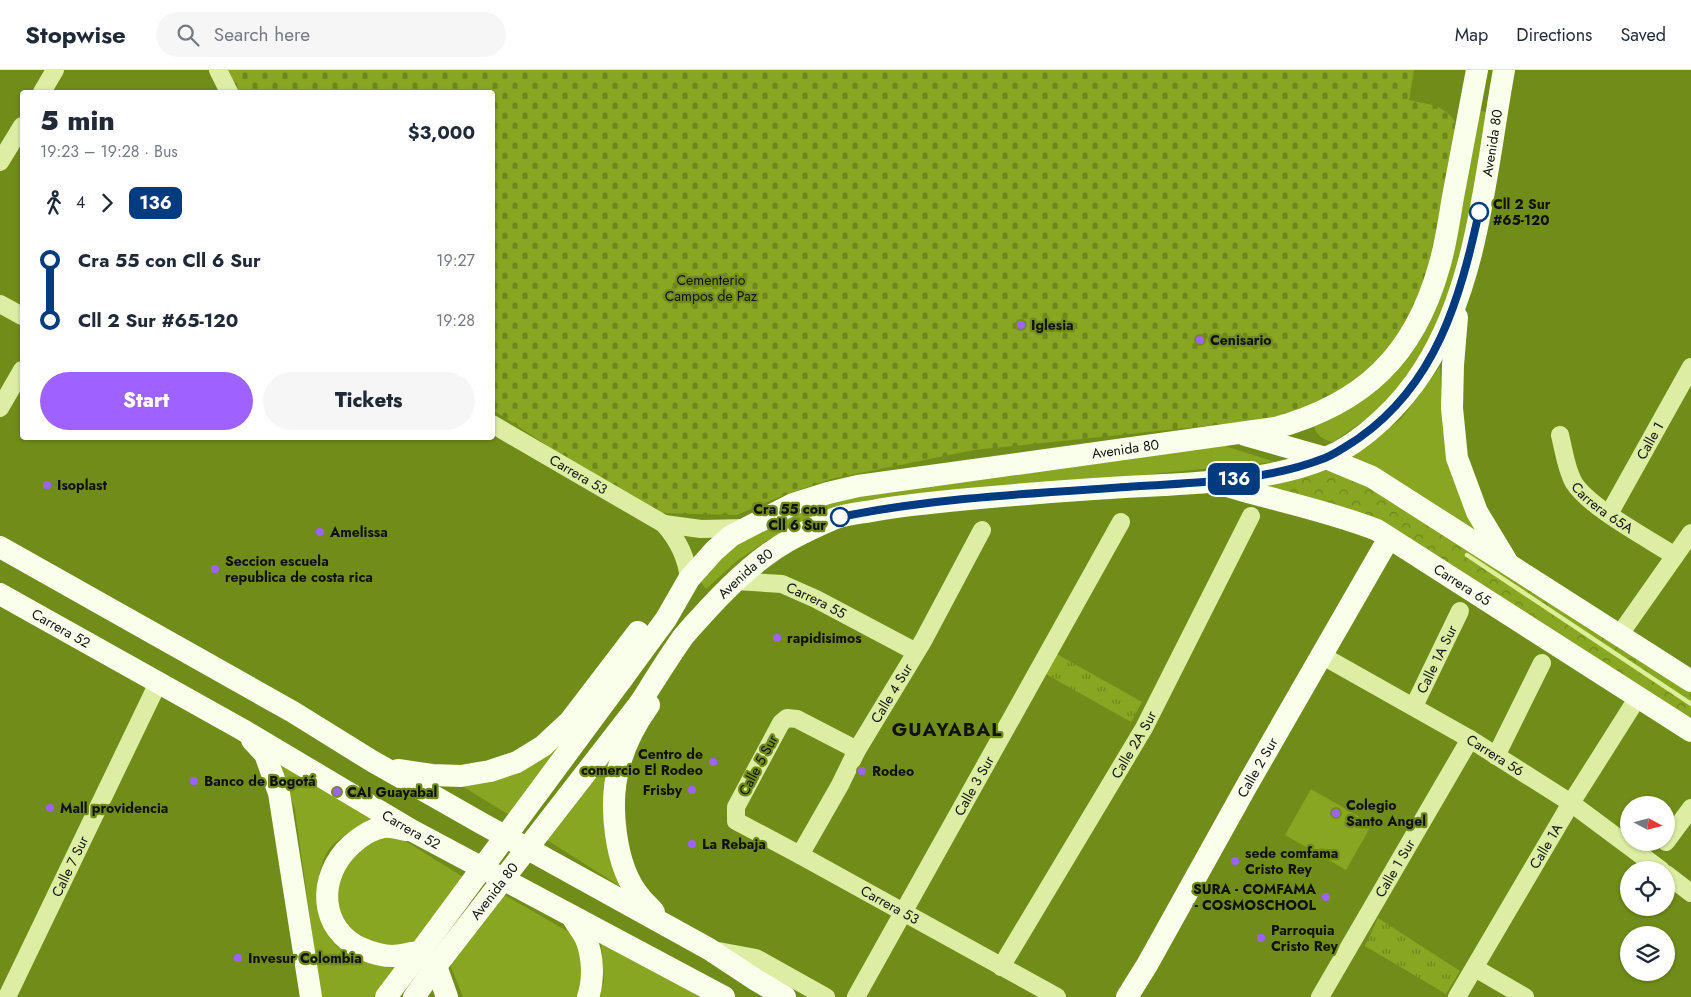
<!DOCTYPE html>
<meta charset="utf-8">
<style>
:root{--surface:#fff;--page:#f6f6f7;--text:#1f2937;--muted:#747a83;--line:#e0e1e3;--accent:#9f61ff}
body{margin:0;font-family:Jost,sans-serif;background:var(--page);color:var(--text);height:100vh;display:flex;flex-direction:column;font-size:19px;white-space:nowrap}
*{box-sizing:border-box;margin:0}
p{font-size:16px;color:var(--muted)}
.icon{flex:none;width:28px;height:28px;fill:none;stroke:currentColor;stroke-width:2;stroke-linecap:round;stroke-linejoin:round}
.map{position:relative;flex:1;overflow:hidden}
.panel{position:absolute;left:20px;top:20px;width:475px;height:350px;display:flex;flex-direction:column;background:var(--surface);border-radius:5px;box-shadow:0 1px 4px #0004}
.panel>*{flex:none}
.badge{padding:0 10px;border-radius:8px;font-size:18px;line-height:32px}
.needle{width:32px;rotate:97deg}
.buttons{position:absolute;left:1620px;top:726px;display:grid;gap:10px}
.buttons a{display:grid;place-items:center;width:55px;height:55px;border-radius:50%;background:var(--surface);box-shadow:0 1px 4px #0004;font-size:25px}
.map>.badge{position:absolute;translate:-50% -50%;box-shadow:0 0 0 2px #fff}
.legs{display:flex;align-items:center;gap:8px;height:55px;padding:0 20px;font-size:16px}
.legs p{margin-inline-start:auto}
.overview{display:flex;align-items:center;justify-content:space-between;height:85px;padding:0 20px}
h1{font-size:28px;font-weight:800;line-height:38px}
.button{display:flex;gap:10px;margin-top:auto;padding:10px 20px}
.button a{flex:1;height:58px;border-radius:30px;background:var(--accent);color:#fff;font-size:20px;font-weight:800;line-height:58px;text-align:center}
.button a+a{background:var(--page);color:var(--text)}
ul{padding:0 20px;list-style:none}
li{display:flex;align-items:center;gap:18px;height:60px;font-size:19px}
li i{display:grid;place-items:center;width:8px;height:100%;margin:0 6px;background:currentColor}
li i::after{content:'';width:12px;height:12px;margin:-6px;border:4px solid;border-radius:50%;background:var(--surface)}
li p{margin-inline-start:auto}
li:first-child i{background:linear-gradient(#0000 50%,currentColor 0)}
li:last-child i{background:linear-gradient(currentColor 50%,#0000 0)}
header{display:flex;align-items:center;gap:30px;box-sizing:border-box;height:70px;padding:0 25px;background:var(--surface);border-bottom:1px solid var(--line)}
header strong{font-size:24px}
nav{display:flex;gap:28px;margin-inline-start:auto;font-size:18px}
.search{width:350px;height:45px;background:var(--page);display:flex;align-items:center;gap:12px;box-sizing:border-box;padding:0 18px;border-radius:28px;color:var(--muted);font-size:19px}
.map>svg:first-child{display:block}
</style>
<header>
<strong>Stopwise</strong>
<div class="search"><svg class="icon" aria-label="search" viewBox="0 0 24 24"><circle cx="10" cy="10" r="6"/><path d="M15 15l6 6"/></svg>Search here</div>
<nav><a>Map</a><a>Directions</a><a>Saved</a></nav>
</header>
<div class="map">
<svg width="1691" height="927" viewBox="0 0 1691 927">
<defs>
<pattern id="forest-crowns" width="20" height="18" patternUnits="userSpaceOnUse" patternTransform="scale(1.25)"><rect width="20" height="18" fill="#88a622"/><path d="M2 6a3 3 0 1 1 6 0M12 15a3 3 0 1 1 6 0" fill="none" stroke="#6e861c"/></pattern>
<pattern id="cemetery-stones" width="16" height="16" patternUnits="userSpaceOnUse" patternTransform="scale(1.25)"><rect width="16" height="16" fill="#88a622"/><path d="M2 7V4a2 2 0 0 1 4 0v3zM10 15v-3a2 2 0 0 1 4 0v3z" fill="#6e861c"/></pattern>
<pattern id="park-tufts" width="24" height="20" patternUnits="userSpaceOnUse" patternTransform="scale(1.25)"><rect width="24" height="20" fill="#88a622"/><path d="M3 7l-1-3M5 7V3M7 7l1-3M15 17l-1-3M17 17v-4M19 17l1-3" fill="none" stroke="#6e861c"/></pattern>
</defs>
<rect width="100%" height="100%" fill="#718d19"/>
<path fill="#88a622" d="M 1476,40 L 1491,43 L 1458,206 L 1442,254 L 1402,318 L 1374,344 L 1333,372 C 1322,370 1314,363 1313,352 Z
M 1440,296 L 1443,358 L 1487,472 L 1381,402 L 1350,385 L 1373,371 L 1402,348 Z
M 1222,375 L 1275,392 L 1110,408 L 802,452 L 766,471 L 737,491 L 706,519 L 699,510 L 742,467 L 816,433 Z
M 622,664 L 621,817 L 544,768 Z
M 566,667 L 511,746 L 462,716 Z
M 277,683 L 379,749 C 361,757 343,763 330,778 C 312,801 314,855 336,875 C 349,888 380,890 398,893 L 373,927 L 321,927 L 295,740 Z
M 1311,719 L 1372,754 L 1346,800 L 1285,765 Z
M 394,764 L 463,807 L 411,878 L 392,881 L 350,860 L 338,838 L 339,814 L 346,792 L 358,776 Z
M 501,823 L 579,868 L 583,887 L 580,927 L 463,927 L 449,892 Z
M 601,873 L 705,927 L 599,927 L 604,911 Z"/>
<path fill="url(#forest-crowns)" d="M 1319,398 L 1365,414 L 1691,621 L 1691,652 L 1488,519 L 1258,419 Z"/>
<path fill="url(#cemetery-stones)" d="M 221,0 L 1414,0 L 1409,30 C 1430,35 1445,34 1457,55 L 1433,195 L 1398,268 L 1367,302 L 1315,336 L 1263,350 L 974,380 L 831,409 L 784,425 L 737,445 L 656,443 L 630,430 L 493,340 L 492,22 L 233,22 Z"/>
<path fill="url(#park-tufts)" d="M 1055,583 L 1142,632 L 1131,652 L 1044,603 Z
M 1378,848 L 1460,901 L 1446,924 L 1365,876 Z"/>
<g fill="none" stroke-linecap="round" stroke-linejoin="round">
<path stroke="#ddf097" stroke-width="4.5" d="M 1467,485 L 1691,634"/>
<g stroke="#ddeea4" stroke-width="18">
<path d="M 218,0 L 229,22"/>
<path d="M 42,22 L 55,0"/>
<path d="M 0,92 L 22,56"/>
<path d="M 0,234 L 22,246"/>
<path d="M 0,338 L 22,300"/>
<path id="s1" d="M 492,354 L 664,454 C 678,470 687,488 689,509"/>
<path id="s2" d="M 1560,365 C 1564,381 1566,399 1574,413 C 1590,438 1649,469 1675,486"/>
<path id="s3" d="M 1609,444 L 1691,297"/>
<path d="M 664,454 L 701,459 L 745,458"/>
<path id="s4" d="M 736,511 L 782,514 L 816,529 L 916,582"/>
<path d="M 1620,564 L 1691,463"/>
<path id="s5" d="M 1321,585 L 1470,669 L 1571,733 L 1661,800"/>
<path id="s6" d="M 1414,636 L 1460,541"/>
<path id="s7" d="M 857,680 L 797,649 L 787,648 L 781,653 L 736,737 L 736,751 L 800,785 L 1057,927"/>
<path d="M 1496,686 L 1542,593"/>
<path d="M 1666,772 L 1691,738"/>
<path id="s8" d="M 800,785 L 840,715 L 857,680 L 923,571 L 982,460"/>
<path d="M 1666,804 L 1691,823"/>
<path d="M 713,880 L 756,888 L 826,927"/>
<path id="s9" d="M 1001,897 L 1144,658 L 1251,446"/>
<path d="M 1475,898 L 1525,927"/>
<path id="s10" d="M 7,927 L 158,613"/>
<path id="s11" d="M 856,927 L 1121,452"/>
<path id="s12" d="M 1320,927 L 1470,669"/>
<path id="s13" d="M 1457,927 L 1571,733 L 1638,627"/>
</g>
<g stroke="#f9ffeb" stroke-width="22">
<path d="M 1457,247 L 1453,295 L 1452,338 L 1457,388 L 1477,442 L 1506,490"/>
<path d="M 1245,365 L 1326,388 L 1372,407 L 1691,611"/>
<path id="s14" d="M 1220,414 C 1272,430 1326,440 1377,460 L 1691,661"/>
<path d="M 0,477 L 293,642 L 372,691 L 481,753 L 709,879 L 756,910 L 785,927"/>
<path id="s15" d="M 0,524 L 243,660 L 411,760 L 724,927"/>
<path id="s16" d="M 622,609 L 666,549 L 689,509 L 714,481 L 731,466 L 793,434 L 828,423 L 858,416 L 1275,358 C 1363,334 1414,286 1439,197 C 1446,174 1449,150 1453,127 C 1461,84 1469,42 1477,0"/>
<path id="s17" d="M 640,633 C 654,611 668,588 683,567 C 691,557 700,548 708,539 C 734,511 762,484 797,466 C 809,460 823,453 836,448 C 847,444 860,443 872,441 C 904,435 936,432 969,429 C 1034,423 1099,418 1164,415 C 1218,412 1275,409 1326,388 C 1364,372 1402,334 1424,299 C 1479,213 1486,98 1504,0"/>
<path d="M 649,635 C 636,653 626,672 620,693 C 608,731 614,797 641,828 C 645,833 650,837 654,842"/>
<path d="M 252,670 L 265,684 L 279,723 L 311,927"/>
<path d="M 398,700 L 432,705 L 461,706 L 490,701 L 517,692 L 543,676 L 570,651 L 638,562"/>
<path d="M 407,760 C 400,759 392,756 384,757 C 371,759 361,766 351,775 C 317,806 318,860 363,879 C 372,883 383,886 393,886 C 402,885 411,883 420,882"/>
<path d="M 572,846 C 576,854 582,861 586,869 C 593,886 594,910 588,927"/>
<path d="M 436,896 L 447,927"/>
<path d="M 386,927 L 420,882"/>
<path d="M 414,927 L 436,896"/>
<path id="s18" d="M 1127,927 L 1147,895 L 1246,717 L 1389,468"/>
</g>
<g stroke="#f9ffeb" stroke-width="22">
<path d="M 420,882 L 622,609"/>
<path id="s19" d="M 436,896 L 640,633"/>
</g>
</g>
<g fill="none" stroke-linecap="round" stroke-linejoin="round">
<g stroke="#fff" stroke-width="11">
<path id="line-1" d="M 840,447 C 939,427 1040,423 1141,416 C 1203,412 1266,411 1325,388 C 1337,383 1348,375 1359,368 C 1436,314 1460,229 1479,142"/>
</g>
<use href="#line-1" stroke="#003b80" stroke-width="8"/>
</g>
<g fill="#fff" stroke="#003b80" stroke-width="2.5">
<circle cx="1479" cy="142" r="9"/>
<circle cx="840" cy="447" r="9"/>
</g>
<g fill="#9f61ff" stroke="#718d19" stroke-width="2">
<circle cx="1021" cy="255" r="5"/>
<circle cx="1200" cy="270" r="5"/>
<circle cx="47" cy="415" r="5"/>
<circle cx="320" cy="462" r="5"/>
<circle cx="215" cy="499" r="5"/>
<circle cx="777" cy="568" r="5"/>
<circle cx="713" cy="692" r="5"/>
<circle cx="862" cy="701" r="5"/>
<circle cx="194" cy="711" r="5"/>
<circle cx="692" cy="720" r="5"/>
<circle cx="337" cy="722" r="5"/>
<circle cx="50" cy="738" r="5"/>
<circle cx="1336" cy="743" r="5"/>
<circle cx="692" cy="774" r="5"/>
<circle cx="1235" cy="791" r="5"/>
<circle cx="1326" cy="827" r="5"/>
<circle cx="1261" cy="868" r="5"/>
<circle cx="238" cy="888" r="5"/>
</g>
<g text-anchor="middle" stroke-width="4.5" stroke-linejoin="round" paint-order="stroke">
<g font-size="14" fill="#111" stroke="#718d19">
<text dy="5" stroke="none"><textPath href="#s17" startOffset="1142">Avenida 80</textPath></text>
<text dy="5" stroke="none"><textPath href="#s3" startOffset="84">Calle 1</textPath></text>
<text dy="5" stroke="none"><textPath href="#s16" startOffset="588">Avenida 80</textPath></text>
<text dy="5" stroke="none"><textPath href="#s1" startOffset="100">Carrera 53</textPath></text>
<text dy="5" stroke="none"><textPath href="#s2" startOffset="88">Carrera 65A</textPath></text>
<text dy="5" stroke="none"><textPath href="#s17" startOffset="168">Avenida 80</textPath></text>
<text dy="5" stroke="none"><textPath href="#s14" startOffset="265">Carrera 65</textPath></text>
<text dy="5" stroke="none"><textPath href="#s4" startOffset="84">Carrera 55</textPath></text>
<text dy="5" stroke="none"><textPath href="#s15" startOffset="70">Carrera 52</textPath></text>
<text dy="5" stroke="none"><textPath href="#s6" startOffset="52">Calle 1A Sur</textPath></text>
<text dy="5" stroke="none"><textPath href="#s8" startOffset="186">Calle 4 Sur</textPath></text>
<text dy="5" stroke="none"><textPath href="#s9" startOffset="259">Calle 2A Sur</textPath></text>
<text dy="5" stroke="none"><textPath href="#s5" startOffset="201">Carrera 56</textPath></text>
<text transform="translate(758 695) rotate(-62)" y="5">Calle 5 Sur</text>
<text dy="5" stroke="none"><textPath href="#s18" startOffset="264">Calle 2 Sur</textPath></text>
<text dy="5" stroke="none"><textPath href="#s11" startOffset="242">Calle 3 Sur</textPath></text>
<text dy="5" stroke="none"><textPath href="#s15" startOffset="474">Carrera 52</textPath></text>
<text dy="5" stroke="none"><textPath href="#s13" startOffset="175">Calle 1A</textPath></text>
<text dy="5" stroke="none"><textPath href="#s10" startOffset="145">Calle 7 Sur</textPath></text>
<text dy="5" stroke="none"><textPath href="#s12" startOffset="149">Calle 1 Sur</textPath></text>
<text dy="5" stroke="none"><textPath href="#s19" startOffset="95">Avenida 80</textPath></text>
<text dy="5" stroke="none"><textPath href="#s7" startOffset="370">Carrera 53</textPath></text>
</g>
<g font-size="14" font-weight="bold" fill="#111" stroke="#718d19" text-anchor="start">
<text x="1493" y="139">Cll 2 Sur<tspan x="1493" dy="16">#65-120</tspan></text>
<text x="826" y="444" text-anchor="end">Cra 55 con<tspan x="826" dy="16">Cll 6 Sur</tspan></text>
</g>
<g font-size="14" fill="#111" stroke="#718d19">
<text x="711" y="215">Cementerio<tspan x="711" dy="16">Campos de Paz</tspan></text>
</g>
<g font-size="14" font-weight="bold" fill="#111" stroke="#718d19" text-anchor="start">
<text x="1031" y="260">Iglesia</text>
<text x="1210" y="275">Cenisario</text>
<text x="57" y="420">Isoplast</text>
<text x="330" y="467">Amelissa</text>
<text x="225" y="496">Seccion escuela<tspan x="225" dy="16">republica de costa rica</tspan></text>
<text x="787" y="573">rapidisimos</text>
<text x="703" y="689" text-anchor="end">Centro de<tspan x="703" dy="16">comercio El Rodeo</tspan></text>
<text x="872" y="706">Rodeo</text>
<text x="204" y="716">Banco de Bogotá</text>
<text x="682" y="725" text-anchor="end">Frisby</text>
<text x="347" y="727">CAI Guayabal</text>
<text x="1346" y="740">Colegio<tspan x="1346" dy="16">Santo Angel</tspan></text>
<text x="60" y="743">Mall providencia</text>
<text x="702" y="779">La Rebaja</text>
<text x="1245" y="788">sede comfama<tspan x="1245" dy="16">Cristo Rey</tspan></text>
<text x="1316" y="824" text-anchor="end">SURA - COMFAMA<tspan x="1316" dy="16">- COSMOSCHOOL</tspan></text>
<text x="1271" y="865">Parroquia<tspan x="1271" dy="16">Cristo Rey</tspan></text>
<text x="248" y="893">Invesur Colombia</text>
</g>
<g font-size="19" font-weight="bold" letter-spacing="1" fill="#111" stroke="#718d19">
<text x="947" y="666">GUAYABAL</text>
</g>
</g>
</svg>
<div class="buttons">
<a><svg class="needle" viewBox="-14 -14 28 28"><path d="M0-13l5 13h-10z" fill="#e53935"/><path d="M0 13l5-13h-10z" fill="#747a83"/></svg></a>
<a><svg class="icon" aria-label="locate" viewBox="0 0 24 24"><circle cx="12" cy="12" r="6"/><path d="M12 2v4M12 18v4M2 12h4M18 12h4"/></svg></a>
<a><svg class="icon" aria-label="layers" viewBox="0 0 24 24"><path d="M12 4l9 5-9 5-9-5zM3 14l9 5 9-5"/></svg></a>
</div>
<b class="badge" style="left:1234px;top:409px;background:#003b80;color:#fff">136</b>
<section class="panel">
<div class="overview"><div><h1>5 min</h1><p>19:23 – 19:28 · Bus</p></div><b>$3,000</b></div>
<div class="legs"><svg class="icon" aria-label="walk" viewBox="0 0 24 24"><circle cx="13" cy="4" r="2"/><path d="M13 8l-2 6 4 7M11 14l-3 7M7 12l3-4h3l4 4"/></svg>4<svg class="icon" aria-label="forward" viewBox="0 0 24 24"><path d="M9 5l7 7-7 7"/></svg><b class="badge" style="background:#003b80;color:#fff">136</b></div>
<ul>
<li><i style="color:#003b80"></i><b>Cra 55 con Cll 6 Sur</b><p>19:27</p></li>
<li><i style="color:#003b80"></i><b>Cll 2 Sur #65-120</b><p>19:28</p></li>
</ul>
<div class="button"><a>Start</a><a>Tickets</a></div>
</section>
</div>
